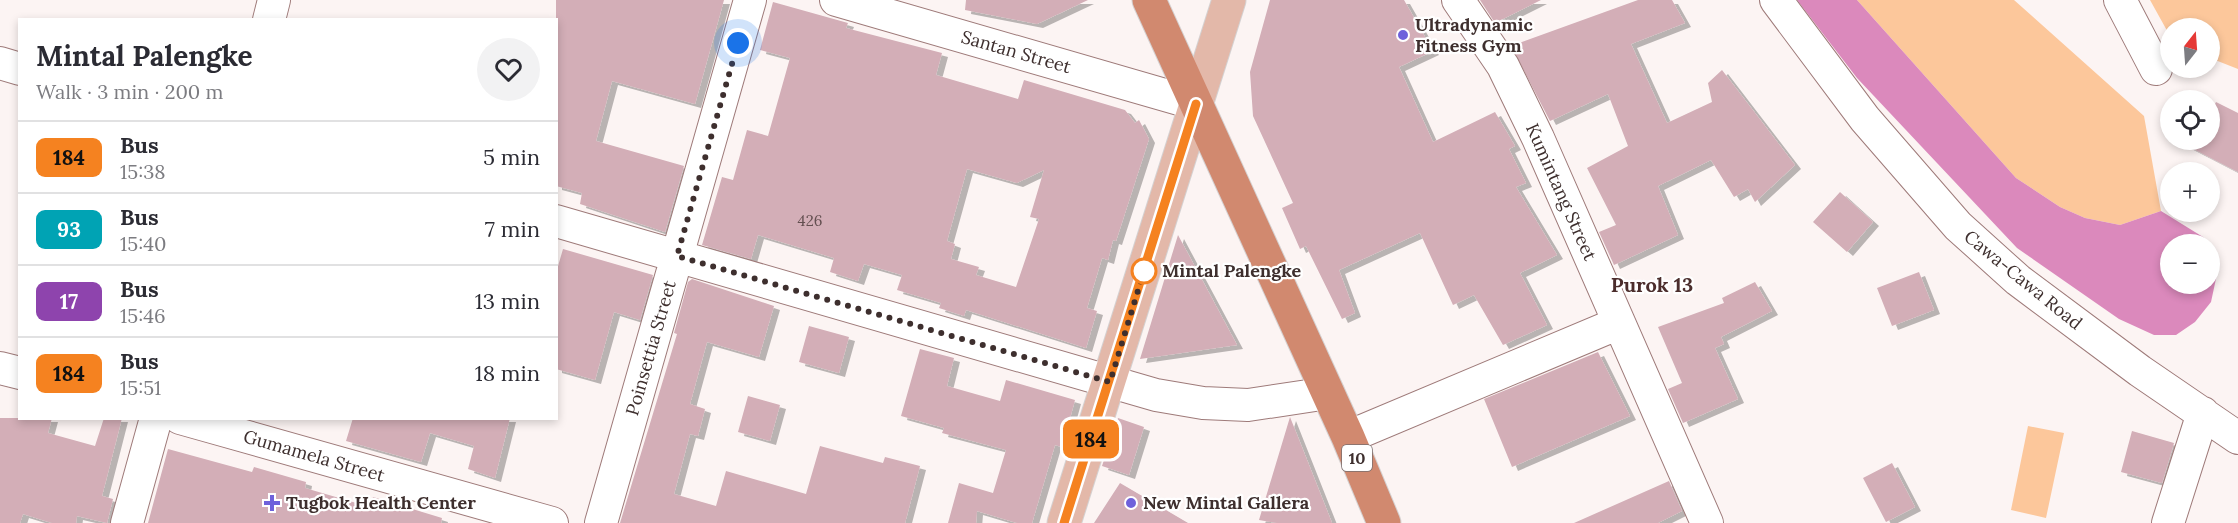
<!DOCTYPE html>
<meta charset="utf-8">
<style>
:root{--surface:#fff;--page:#f2f2f3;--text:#2b2b33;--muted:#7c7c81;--line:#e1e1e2}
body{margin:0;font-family:Lora,serif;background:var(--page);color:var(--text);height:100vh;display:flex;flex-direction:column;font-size:22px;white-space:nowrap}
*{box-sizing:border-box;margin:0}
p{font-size:20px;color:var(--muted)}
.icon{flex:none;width:33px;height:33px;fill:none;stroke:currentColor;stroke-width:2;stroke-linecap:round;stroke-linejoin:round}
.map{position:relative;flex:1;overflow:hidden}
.drawer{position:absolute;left:18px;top:18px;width:540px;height:402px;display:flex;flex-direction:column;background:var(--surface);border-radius:0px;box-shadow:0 3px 9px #0003}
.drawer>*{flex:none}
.badge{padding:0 12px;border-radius:9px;font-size:21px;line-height:39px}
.needle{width:39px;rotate:17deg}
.controls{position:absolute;left:2160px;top:18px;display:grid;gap:12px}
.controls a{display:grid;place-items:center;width:60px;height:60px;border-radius:50%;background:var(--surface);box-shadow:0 3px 9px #0003;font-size:30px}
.you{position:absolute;width:30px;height:30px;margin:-15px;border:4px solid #fff;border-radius:50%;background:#1a73e8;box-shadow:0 0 0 9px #1a73e833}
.map>.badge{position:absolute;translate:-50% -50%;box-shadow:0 0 0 3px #fff}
.round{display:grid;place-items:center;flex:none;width:63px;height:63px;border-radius:32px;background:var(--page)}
.head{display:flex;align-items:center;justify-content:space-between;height:102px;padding:0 18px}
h1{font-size:28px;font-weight:800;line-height:45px}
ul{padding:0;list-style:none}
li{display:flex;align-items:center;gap:18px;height:72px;padding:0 18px;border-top:2px solid var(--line)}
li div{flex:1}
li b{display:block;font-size:22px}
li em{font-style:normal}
li .badge{min-width:66px;font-weight:700;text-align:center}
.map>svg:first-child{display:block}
</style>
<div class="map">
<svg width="2238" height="523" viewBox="0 0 2238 523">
<defs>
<filter id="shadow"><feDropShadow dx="6" dy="4" stdDeviation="0" flood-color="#0004"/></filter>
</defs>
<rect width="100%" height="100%" fill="#fcf4f3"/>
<path fill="#fcc79b" d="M 1857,0 L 2014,0 L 2144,116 L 2161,211 L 2120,225 L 2085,218 L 2060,207 L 2016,178 Z
M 2150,0 L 2238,0 L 2238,69 L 2210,58 L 2210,28 L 2170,28 L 2170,36 Z
M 2028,426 L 2064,433 L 2046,518 L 2011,510 Z"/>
<path fill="#db89bc" d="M 1797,0 L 1857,0 L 2016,178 L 2060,207 L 2085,218 L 2120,225 L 2161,211 L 2203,237 L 2209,244 L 2170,244 L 2170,284 L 2210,284 L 2210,245 L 2215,251 L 2217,274 L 2211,302 L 2195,322 L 2176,335 L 2154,335 L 2119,319 L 2017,248 L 1857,78 Z"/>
<path fill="#d3aeb7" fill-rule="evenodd" filter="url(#shadow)" d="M 556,0 L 724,0 L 695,104 L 612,81 L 596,141 L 684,166 L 665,232 L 580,204 L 582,193 L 556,186 Z
M 966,0 L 1088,0 L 1037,24 L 965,10 Z
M 1270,0 L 1404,0 L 1433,51 L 1399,67 L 1433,142 L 1495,112 L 1515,146 L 1509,149 L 1526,183 L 1516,187 L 1557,255 L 1520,273 L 1547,325 L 1503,345 L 1474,295 L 1453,305 L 1420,233 L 1339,270 L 1355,313 L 1342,319 L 1306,246 L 1300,249 L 1282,208 L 1293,203 L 1253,116 L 1250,72 Z
M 1480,0 L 1541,0 L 1495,23 Z
M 1638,0 L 1672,0 L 1685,23 L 1631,44 L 1667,123 L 1712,102 L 1708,83 L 1722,70 L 1795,165 L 1755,202 L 1748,189 L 1734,197 L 1711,160 L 1658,186 L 1678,235 L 1614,265 L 1599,232 L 1616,225 L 1587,168 L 1628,146 L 1608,94 L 1550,121 L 1511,46 Z
M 773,2 L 848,23 L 846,28 L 942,53 L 936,75 L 1018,99 L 1024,80 L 1125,110 L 1135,123 L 1139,120 L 1149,139 L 1116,241 L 1113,240 L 1108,260 L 1102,258 L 1087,308 L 1097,311 L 1086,348 L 966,310 L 964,316 L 939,308 L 941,303 L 897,290 L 902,275 L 864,264 L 858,281 L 830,272 L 834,258 L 758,235 L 751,259 L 702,245 L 722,177 L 733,180 L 747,130 L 768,136 L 790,58 L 760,50 ZM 967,169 L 1017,183 L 1044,170 L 1030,217 L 1039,219 L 1016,287 L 976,275 L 979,267 L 951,259 L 955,244 L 947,241 Z
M 2216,102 L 2238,113 L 2238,172 L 2176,140 L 2210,140 L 2210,114 Z
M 1840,192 L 1873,222 L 1847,252 L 1813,222 Z
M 1178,235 L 1237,345 L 1140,359 Z
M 563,249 L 653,275 L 640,320 L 614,312 L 595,380 L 556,369 L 556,273 Z
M 1919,272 L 1934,310 L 1892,326 L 1877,288 Z
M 692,279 L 774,306 L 759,357 L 707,342 L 690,404 L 705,409 L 698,436 L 690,434 L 674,494 L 716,506 L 726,471 L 806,494 L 820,446 L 883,463 L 885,457 L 920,466 L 905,523 L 620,523 L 677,334 L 674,333 L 688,282 Z
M 1755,282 L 1772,311 L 1721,337 L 1724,344 L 1715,348 L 1738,399 L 1683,423 L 1668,389 L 1682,383 L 1658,327 L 1724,303 L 1722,298 Z
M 809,326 L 849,337 L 839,373 L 799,362 Z
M 920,349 L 954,358 L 947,386 L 1000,401 L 1006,380 L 1075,400 L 1062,447 L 1055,445 L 1032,523 L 1017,523 L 977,511 L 976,523 L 948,523 L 959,483 L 993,493 L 1006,450 L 942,433 L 944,428 L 901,416 Z
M 1598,352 L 1630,416 L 1512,467 L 1484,399 Z
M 748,396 L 780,405 L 770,441 L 738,432 Z
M 1290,417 L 1332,523 L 1277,523 L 1259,520 Z
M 0,418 L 52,418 L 48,433 L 95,446 L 104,418 L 122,418 L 102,496 L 113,499 L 107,523 L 77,516 L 76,523 L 52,523 L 23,514 L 20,523 L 0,523 Z
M 353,418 L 510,418 L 495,478 L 468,469 L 474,446 L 430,433 L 421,462 L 346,441 Z
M 1118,418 L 1144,427 L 1129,475 L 1102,466 Z
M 2132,431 L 2174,443 L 2162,483 L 2121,472 Z
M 168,449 L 252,472 L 254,467 L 306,482 L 305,488 L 370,507 L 373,497 L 442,518 L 441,523 L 148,523 Z
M 1892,463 L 1915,507 L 1886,522 L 1863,478 Z
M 1669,481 L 1682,511 L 1658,523 L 1574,523 Z
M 1120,483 L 1188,523 L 1094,523 Z"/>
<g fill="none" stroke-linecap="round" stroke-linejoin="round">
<g stroke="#9e7a79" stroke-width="34">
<path id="minor" d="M 836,0 L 1196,104
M 1458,0 L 1503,66 L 1538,138 L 1707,523
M 1776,0 L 1865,119 L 1958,226 L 2018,280 L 2140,371 L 2238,438
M 2120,0 L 2156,69
M 269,20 L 274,0
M 0,63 L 20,69
M 556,221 L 1156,395 L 1203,403 L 1248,405 L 1328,393
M 0,368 L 20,373
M 180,418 L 552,523
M 1348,437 L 1619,323
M 127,523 L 156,418
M 601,523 L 750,0
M 2168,523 L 2203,413"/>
</g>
<g stroke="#d5d1d1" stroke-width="35">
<path id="major" d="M 1064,523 L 1229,0"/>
</g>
<g stroke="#d5d1d1" stroke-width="35">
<path id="highway" d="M 1149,0 L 1348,437 L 1384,523"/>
</g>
<use href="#minor" stroke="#fff" stroke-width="32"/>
<use href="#major" stroke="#e3b8a9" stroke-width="33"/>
<use href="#highway" stroke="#d1896f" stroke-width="33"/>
</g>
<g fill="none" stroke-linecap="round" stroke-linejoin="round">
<g stroke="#fff" stroke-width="14">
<path id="line" d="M 1064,523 L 1196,104"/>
</g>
<use href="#line" stroke="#f58220" stroke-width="9"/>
<path stroke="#3e2f2e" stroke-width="6" stroke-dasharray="0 10.8" d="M 738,43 L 677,256 L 1110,382 L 1144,271"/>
</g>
<g fill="#6e61db" stroke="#fff" stroke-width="2">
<circle cx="1403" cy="35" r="6"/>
<path d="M269 494h6v6h6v6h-6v6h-6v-6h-6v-6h6z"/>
<circle cx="1131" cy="503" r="6"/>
</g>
<circle fill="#fff" stroke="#f58220" stroke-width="3" cx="1144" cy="271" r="12"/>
<g text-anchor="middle" stroke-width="4.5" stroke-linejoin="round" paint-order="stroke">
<g font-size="15" fill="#634f50">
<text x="810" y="226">426</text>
</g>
<rect fill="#fff" stroke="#786d6d" stroke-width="1.5" x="1342" y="445" width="30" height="26" rx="4.5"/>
<g font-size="16" font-weight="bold" fill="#3e2f2e">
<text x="1357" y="464">10</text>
</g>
<g font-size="18" font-weight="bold" fill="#3e2f2e" stroke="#fff" text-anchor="start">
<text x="1415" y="31">Ultradynamic<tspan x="1415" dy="21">Fitness Gym</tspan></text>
<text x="286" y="509">Tugbok Health Center</text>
<text x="1143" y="509">New Mintal Gallera</text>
</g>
<g font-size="18" fill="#3e2f2e" stroke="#fff">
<text transform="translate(1016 52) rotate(16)" y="6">Santan Street</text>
<text transform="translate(1561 192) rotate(66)" y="6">Kumintang Street</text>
<text transform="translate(2023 280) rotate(39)" y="6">Cawa-Cawa Road</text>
<text transform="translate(651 348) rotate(-74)" y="6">Poinsettia Street</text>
<text transform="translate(314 456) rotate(16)" y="6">Gumamela Street</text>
</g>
<g font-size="18" font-weight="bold" fill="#3e2f2e" stroke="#fff" text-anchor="start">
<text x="1162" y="277">Mintal Palengke</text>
</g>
<g font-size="20" font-weight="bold" fill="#4b2d2c" stroke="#fff">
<text x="1652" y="292">Purok 13</text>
</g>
</g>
</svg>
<div class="controls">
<a><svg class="needle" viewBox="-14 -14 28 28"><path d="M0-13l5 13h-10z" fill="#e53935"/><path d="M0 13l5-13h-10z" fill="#7c7c81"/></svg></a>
<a><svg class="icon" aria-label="locate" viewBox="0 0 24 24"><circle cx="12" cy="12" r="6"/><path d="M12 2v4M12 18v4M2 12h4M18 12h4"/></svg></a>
<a>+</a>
<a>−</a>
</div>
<div class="you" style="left:738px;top:43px"></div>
<b class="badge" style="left:1091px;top:439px;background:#f58220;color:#111">184</b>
<section class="drawer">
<div class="head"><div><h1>Mintal Palengke</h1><p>Walk · 3 min · 200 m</p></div><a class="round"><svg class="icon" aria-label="heart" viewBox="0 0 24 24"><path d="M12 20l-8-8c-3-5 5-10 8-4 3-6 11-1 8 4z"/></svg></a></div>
<ul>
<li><span class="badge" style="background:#f58220;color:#111">184</span><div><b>Bus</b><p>15:38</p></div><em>5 min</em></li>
<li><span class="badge" style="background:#00a3b4;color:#fff">93</span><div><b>Bus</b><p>15:40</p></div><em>7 min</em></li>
<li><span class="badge" style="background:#8e44ad;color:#fff">17</span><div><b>Bus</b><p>15:46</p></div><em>13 min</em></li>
<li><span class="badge" style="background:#f58220;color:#111">184</span><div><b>Bus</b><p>15:51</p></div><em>18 min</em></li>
</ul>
</section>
</div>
